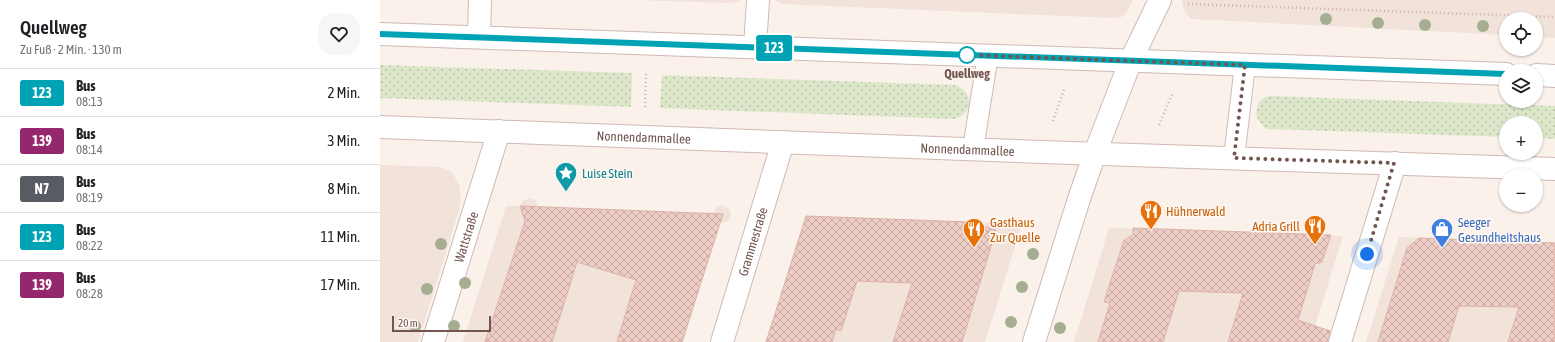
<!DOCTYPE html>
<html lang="de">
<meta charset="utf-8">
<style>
:root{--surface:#fff;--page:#f6f6f6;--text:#202124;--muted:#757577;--line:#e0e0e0}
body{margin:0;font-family:"Asap Condensed",sans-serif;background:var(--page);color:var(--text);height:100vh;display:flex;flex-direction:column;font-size:15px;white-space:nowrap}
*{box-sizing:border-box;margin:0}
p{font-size:13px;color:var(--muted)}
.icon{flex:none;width:22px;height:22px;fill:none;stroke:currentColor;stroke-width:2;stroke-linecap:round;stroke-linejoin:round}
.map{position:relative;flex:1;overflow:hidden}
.drawer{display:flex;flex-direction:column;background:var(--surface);width:380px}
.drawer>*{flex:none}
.badge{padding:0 8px;border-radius:3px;font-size:14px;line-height:26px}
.fabs{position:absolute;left:1119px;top:12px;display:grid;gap:8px}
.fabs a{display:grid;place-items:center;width:44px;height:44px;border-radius:50%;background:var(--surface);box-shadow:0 1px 3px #0004;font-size:20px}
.scale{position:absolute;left:12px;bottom:10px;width:99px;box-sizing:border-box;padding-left:4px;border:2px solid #735550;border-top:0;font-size:11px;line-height:14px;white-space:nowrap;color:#735550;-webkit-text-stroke:3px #fdf6f1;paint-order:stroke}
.you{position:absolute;width:20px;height:20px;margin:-10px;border:3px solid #fff;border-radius:50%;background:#1a73e8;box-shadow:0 0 0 6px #1a73e833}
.map>.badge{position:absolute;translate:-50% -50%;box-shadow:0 0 0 2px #fff}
.round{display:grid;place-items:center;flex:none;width:42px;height:42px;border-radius:16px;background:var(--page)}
.overview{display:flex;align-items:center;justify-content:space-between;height:68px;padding:0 20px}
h1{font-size:19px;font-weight:600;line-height:30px}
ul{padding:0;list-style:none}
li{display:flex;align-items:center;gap:12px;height:48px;padding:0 20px;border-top:1px solid var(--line)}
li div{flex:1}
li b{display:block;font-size:15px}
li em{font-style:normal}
li .badge{min-width:44px;font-weight:700;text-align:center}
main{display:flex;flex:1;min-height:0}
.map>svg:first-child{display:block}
</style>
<main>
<section class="drawer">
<div class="overview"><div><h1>Quellweg</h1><p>Zu Fuß · 2 Min. · 130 m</p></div><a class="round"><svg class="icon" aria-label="heart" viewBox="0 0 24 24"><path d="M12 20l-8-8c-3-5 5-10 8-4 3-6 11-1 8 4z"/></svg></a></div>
<ul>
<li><span class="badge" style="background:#00a3b4;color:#fff">123</span><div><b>Bus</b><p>08:13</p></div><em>2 Min.</em></li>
<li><span class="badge" style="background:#95276e;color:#fff">139</span><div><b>Bus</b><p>08:14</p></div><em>3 Min.</em></li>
<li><span class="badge" style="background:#595b62;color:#fff">N7</span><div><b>Bus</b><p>08:19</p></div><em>8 Min.</em></li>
<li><span class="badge" style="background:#00a3b4;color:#fff">123</span><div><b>Bus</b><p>08:22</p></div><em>11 Min.</em></li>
<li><span class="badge" style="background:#95276e;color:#fff">139</span><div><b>Bus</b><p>08:28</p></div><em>17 Min.</em></li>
</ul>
</section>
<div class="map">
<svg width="1175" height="342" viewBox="0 0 1175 342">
<defs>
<pattern id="grass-dots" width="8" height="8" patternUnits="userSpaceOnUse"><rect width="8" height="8" fill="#dce7ca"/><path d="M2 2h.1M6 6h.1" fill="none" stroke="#b7bea6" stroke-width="1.8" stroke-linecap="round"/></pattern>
<pattern id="building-cross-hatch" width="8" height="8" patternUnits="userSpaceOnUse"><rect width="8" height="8" fill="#edcdc5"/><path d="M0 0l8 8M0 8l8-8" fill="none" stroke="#c4a9a2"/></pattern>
</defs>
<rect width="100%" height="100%" fill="#fbf1eb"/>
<path fill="#f1e2da" d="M 253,0 L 361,0 L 352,3 Z
M 395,0 L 753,0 L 747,12 L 742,17 L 734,18 L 401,4 Z
M 802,0 L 1175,0 L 1175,38 L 1156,37 L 1156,19 L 1126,19 L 1126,35 L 811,19 L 804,11 Z
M 0,165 L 61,167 L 72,172 L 79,185 L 81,197 L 79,210 L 38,342 L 0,342 Z
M 149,198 L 156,200 L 158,207 L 333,214 L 336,208 L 341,205 L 349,208 L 351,216 L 348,221 L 340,223 L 303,342 L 83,342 L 126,206 L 140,206 L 143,201 Z
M 426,216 L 642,224 L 605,342 L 386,342 Z
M 729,228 L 805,230 L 963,236 L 930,342 L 694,342 Z
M 1019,237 L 1175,243 L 1175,342 L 986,342 Z"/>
<path fill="url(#grass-dots)" d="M 0,65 L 252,73 L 251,107 L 0,98 Z
M 282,75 L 576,85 C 594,93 594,114 574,119 L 280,108 Z
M 889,96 L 1175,106 L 1175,139 L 1156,138 L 1156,123 L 1126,123 L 1126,137 L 887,129 C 875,119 874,114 880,100 Z"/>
<path fill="url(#building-cross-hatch)" stroke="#deb1a7" d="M 140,206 L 343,214 L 302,342 L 237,342 L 256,280 L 197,262 L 172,342 L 105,342 L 145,221 Z
M 426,216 L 589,222 L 616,230 L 582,342 L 513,342 L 532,283 L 477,281 L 461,331 L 456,329 L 452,342 L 386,342 Z
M 753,228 L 951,235 L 942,262 L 935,264 L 918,320 L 950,331 L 948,342 L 848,342 L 863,293 L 799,291 L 783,342 L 718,342 L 730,303 L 724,302 L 744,240 L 753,235 Z
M 1039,238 L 1175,243 L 1175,342 L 1128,342 L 1139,307 L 1079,306 L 1068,342 L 998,342 L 1027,248 Z"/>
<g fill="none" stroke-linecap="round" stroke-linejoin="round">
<g stroke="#cebab4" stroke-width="22">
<path id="lane" d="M 593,149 L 608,55
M 854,158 L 865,65"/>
</g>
<g stroke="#cebab4" stroke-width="24">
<g id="street">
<path d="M 99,37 L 100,0"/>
<path d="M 375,47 L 378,0"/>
<path id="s1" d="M 53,342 L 119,131"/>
<path id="s2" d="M 342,342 L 403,142"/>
<path d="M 654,342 L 699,199 L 715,153 L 751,60 L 780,0"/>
<path d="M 960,342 L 1015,163"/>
</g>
</g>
<g stroke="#d0b9b2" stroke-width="24">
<g id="secondary">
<path d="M 0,34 L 1126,74"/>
<path d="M 1156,75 L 1175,76"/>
<path id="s3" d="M 0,127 L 662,152 L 1175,169"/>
</g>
</g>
<path stroke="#d2b0a8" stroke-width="2.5" stroke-dasharray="1 3" stroke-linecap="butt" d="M 808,4 L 1175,17
M 265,107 L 266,73
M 673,121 L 685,87
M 779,125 L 793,92"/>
<use href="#lane" stroke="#fff" stroke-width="20"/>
<use href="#street" stroke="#fff" stroke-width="22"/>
<use href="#secondary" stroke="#fff" stroke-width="22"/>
</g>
<g fill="#a6ae92">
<circle cx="946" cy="19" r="6"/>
<circle cx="998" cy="23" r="6"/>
<circle cx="1045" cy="25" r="6"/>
<circle cx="1103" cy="26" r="6"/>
<circle cx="61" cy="244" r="6"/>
<circle cx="653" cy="254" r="6"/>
<circle cx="85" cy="283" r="6"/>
<circle cx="642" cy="287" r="6"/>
<circle cx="47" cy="289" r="6"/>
<circle cx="631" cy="322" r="6"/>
<circle cx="35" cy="326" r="6"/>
<circle cx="74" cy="326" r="6"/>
<circle cx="680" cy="328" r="6"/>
</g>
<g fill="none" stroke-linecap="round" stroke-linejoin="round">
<g stroke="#fff" stroke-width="9">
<path id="line" d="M 0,34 L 1126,74"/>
</g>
<use href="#line" stroke="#00a3b4" stroke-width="6"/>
<path stroke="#735550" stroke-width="4" stroke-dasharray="0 7.2" d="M 587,55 L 865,65 L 854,158 L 1014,163 L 987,254"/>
</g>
<defs>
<g id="sight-pin" transform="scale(1.15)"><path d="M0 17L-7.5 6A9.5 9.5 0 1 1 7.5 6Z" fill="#0f9aa8" stroke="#fdf6f1"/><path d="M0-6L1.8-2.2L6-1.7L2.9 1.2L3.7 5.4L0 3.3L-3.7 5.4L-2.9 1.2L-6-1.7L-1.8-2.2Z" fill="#fff"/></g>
<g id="restaurant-pin" transform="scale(1.15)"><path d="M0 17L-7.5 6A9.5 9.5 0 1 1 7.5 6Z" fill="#e8710a" stroke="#fdf6f1"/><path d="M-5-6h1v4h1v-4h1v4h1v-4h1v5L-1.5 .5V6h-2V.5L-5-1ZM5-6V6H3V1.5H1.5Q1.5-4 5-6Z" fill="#fff"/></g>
<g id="shop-pin" transform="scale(1.15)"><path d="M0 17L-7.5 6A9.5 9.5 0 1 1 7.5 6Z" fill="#3f7fe0" stroke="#fdf6f1"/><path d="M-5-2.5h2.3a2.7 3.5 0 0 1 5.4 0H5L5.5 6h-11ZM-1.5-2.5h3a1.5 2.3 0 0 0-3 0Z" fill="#fff"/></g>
</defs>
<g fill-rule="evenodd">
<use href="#sight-pin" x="186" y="173"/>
<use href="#restaurant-pin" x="771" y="211"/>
<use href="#restaurant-pin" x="935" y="226"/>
<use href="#restaurant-pin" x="594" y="229"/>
<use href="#shop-pin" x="1062" y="229"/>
</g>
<circle fill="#fff" stroke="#00a3b4" stroke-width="2" cx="587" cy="55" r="8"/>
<g text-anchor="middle" stroke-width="3.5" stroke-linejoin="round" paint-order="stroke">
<g font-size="13" font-weight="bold" fill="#735550" stroke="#fdf6f1">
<text x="587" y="78">Quellweg</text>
</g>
<g font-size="13" fill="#735550" stroke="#fdf6f1">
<text dy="5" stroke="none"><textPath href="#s3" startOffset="264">Nonnendammallee</textPath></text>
<text dy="5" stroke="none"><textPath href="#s3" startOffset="588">Nonnendammallee</textPath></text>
<text dy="5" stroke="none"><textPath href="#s1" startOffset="110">Wattstraße</textPath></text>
<text dy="5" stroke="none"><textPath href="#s2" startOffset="105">Grammestraße</textPath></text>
</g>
<g font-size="13" fill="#0d838f" stroke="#fdf6f1" text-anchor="start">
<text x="202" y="178">Luise Stein</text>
</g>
<g font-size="13" fill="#c56008" stroke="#fdf6f1" text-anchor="start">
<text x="786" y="216">Hühnerwald</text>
<text x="610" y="227">Gasthaus<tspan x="610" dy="15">Zur Quelle</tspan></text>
<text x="920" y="231" text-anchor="end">Adria Grill</text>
</g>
<g font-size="13" fill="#366cbe" stroke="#fdf6f1" text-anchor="start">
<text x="1078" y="227">Seeger<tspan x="1078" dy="15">Gesundheitshaus</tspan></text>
</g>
</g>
</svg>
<div class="fabs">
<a><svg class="icon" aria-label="locate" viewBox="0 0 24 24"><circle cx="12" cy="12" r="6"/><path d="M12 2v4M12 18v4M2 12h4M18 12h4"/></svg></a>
<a><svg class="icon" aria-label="layers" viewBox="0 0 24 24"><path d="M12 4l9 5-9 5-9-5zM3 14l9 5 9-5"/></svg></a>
<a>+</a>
<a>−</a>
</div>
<div class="scale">20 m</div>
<div class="you" style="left:987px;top:254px"></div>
<b class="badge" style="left:394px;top:48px;background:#00a3b4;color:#fff">123</b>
</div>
</main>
